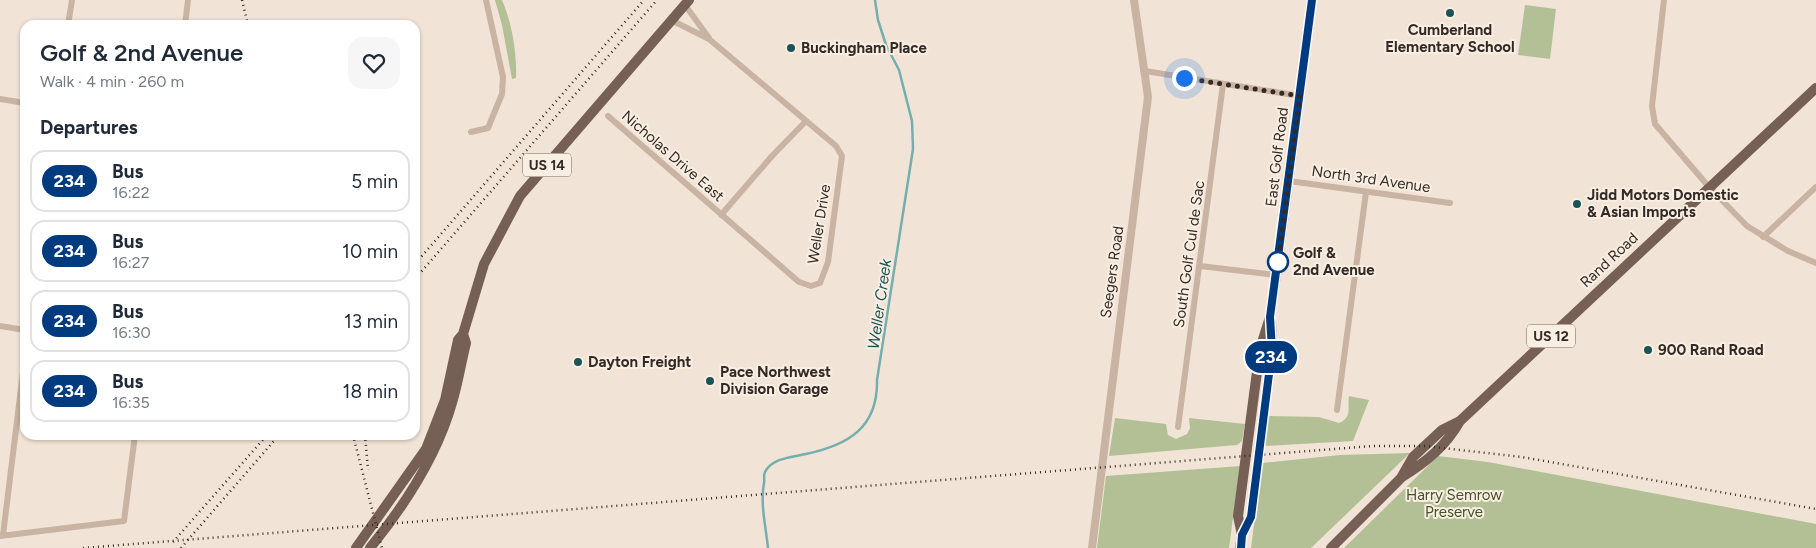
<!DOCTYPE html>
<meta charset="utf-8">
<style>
:root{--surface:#fff;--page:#f6f6f7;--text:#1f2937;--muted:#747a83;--line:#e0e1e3}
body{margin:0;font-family:Figtree,sans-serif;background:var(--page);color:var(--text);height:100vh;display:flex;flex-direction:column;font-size:19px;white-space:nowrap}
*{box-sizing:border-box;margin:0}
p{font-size:16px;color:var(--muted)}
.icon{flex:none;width:28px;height:28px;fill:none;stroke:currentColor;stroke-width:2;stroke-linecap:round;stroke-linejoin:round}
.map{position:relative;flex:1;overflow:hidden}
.sheet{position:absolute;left:20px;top:20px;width:400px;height:420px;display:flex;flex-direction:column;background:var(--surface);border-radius:15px;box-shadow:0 1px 4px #0004}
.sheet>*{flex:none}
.badge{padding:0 10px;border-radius:16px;font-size:18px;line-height:32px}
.you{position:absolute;width:25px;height:25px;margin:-12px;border:4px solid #fff;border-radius:50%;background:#1a73e8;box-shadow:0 0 0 8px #1a73e833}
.map>.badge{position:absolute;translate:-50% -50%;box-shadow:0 0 0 2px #fff}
h2{padding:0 20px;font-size:19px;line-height:45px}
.round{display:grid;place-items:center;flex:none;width:52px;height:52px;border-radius:15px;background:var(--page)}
.overview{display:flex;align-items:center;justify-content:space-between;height:85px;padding:0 20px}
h1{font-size:24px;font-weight:600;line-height:38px}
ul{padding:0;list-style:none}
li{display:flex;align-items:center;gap:15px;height:62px;margin:0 10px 8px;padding:0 10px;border:2px solid var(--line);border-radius:15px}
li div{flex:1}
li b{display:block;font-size:19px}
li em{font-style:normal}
li .badge{min-width:55px;font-weight:700;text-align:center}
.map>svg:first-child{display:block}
</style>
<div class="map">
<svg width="1816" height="548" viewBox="0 0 1816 548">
<rect width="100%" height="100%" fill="#f1e4d6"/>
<path fill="#b3c096" d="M 495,0 L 502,0 C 512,23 517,53 516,78 L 512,79 L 502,25 Z
M 1525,5 L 1556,9 L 1550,59 L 1518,55 Z
M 1349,396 L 1369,400 L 1353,441 L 1264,446 L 1268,416 L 1319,417 L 1339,423 C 1353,417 1347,407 1349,396 Z
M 1115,418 L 1166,424 L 1168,435 L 1176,439 L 1187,434 L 1190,428 L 1189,418 L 1245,424 L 1242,441 L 1237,445 L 1109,456 Z
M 1410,453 L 1311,548 L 1251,548 L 1262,463 L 1340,455 Z
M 1438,456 L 1488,462 L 1816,524 L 1816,548 L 1344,548 Z
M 1240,466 L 1229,548 L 1097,548 L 1106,476 Z"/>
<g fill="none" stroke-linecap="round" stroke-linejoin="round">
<path stroke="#75aeaf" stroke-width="2.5" d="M 768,548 C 766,527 760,504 764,483 C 765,479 763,476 765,472 C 772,458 792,457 806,454 C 848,445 878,428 877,380 L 913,149 L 912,121 L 899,70 L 886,45 L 878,20 L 875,0"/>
<path stroke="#c9b3a2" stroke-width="6" d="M 1664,0 L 1652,106 L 1655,124 L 1709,187 L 1747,226 L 1788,251 L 1816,263
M 685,5 L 709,38
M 68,25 L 72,0
M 185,25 L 188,0
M 1145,71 L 1300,96
M 0,99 L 25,103
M 608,116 L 799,282 L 811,286 L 820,283 L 828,262 L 842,156 L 836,146 L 709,39 L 671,20
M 471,132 L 488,128 L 502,94 L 503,77 L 486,0
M 1289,181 L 1450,203
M 721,215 L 772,156 L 806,121
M 1763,237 L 1816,187
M 1200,266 L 1276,275
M 0,326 L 25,330
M 1337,410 L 1366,192
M 1178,427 L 1223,84
M 3,535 L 25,356
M 0,536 L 124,521 L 135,435"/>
<path stroke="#c9b3a2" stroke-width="8" d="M 1092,548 L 1148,97 L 1134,0"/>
<path stroke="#765f55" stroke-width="10" d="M 1402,477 C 1426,462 1446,446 1460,421
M 1242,535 L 1238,516 L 1260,349 L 1270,317 L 1276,275 L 1312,0
M 356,548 L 426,449 L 445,400 L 458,340 L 463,334 L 484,264 L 520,196 L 689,0
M 370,548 C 405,505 437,456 452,403 C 458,383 461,363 466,343 L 463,334
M 1240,548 L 1242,535 L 1251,517 L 1272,350 L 1271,323
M 1331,548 L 1401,478 L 1413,457 L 1442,430 L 1460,421 L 1816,88"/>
<path stroke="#342925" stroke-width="2.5" stroke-dasharray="1 4" stroke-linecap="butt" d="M 242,0 L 248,25
M 415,264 L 644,0
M 415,279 L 657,0
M 353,435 L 382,548
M 365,435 L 368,470
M 173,542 L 267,435
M 83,548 L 1372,446 L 1425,446 L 1522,457 L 1816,509
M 181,548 L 279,435"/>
</g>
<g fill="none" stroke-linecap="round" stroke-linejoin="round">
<g stroke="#fff" stroke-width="11">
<path id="line" d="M 1241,548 L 1242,535 L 1251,517 L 1272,350 L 1270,317 L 1312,0"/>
</g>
<use href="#line" stroke="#003b80" stroke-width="8"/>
<path stroke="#342925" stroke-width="5" stroke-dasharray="0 9" d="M 1184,78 L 1300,96 L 1278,262"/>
</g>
<g fill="#1a5456" stroke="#f9eee2" stroke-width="2">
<circle cx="1450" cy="13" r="5"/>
<circle cx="791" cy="48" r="5"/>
<circle cx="1577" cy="204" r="5"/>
<circle cx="1648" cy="350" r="5"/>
<circle cx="578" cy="362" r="5"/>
<circle cx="710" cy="381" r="5"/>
</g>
<circle fill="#fff" stroke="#003b80" stroke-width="2.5" cx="1278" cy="262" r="10"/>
<g text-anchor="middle" stroke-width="4" stroke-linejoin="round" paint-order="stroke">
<g fill="#f9eee2" stroke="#6f645e" stroke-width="1">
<rect x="523" y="153.5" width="48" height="23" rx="4"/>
<rect x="1527" y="324.5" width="48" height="23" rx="4"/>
</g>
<g font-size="14" font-weight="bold" fill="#342925">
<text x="547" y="170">US 14</text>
<text x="1551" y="341">US 12</text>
</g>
<g font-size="15" font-weight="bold" fill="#342925" stroke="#f9eee2" text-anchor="start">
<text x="1450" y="35" text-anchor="middle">Cumberland<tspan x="1450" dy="17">Elementary School</tspan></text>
<text x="801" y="53">Buckingham Place</text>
<text x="1587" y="200">Jidd Motors Domestic<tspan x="1587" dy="17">&amp; Asian Imports</tspan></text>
<text x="1658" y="355">900 Rand Road</text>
<text x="588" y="367">Dayton Freight</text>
<text x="720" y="377">Pace Northwest<tspan x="720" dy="17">Division Garage</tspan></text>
</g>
<g font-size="15" fill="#342925" stroke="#f9eee2">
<text transform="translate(673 156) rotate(41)" y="5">Nicholas Drive East</text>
<text transform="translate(1277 157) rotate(-83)" y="5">East Golf Road</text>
<text transform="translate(1371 179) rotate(8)" y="5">North 3rd Avenue</text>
<text transform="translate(819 224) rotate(-81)" y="5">Weller Drive</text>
<text transform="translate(1189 254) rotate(-82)" y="5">South Golf Cul de Sac</text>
<text transform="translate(1609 260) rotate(-43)" y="5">Rand Road</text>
<text transform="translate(1112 272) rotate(-82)" y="5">Seegers Road</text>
</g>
<g font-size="15" font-weight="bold" fill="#342925" stroke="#f9eee2" text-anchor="start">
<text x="1293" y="258">Golf &amp;<tspan x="1293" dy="17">2nd Avenue</tspan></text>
</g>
<g font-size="15" fill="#445228" stroke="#f9eee2">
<text x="1454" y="500">Harry Semrow<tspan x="1454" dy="17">Preserve</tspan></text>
</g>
<g font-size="16" font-style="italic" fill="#1a5456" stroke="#f9eee2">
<text transform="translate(879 304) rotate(-82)" y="6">Weller Creek</text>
</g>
</g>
</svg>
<div class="you" style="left:1184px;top:78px"></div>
<b class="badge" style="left:1271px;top:357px;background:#003b80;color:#fff">234</b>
<section class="sheet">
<div class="overview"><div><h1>Golf &amp; 2nd Avenue</h1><p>Walk · 4 min · 260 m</p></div><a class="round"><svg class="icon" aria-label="heart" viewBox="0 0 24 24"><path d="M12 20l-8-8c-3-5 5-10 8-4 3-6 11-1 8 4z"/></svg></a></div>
<h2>Departures</h2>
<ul>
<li><span class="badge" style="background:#003b80;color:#fff">234</span><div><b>Bus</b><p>16:22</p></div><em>5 min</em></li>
<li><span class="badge" style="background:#003b80;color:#fff">234</span><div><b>Bus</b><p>16:27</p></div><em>10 min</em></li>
<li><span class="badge" style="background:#003b80;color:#fff">234</span><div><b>Bus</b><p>16:30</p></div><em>13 min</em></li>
<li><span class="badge" style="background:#003b80;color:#fff">234</span><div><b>Bus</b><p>16:35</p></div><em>18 min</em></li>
</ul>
</section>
</div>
